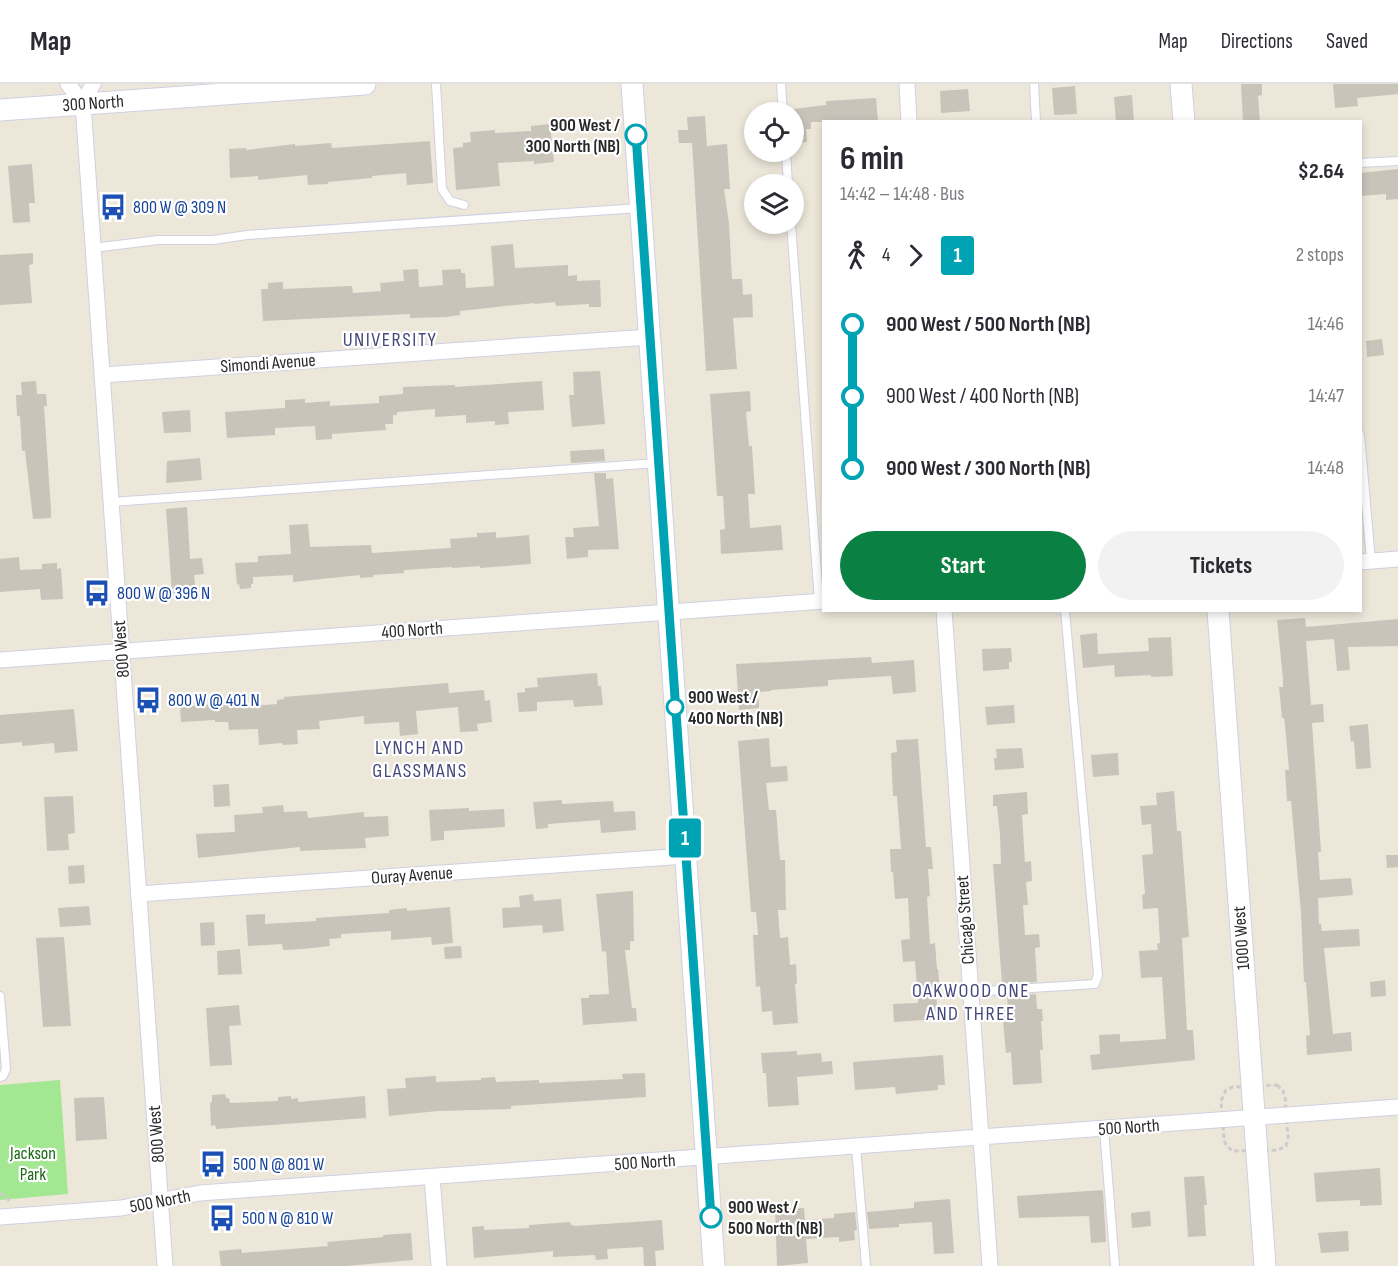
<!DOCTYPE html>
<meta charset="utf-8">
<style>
:root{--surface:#fff;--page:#f2f2f3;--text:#2b2b33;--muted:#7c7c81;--line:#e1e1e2;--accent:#0b8043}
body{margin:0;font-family:"Sofia Sans Condensed",sans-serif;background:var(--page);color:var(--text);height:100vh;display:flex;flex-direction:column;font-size:22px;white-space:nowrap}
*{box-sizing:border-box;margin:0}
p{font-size:20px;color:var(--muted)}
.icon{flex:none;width:33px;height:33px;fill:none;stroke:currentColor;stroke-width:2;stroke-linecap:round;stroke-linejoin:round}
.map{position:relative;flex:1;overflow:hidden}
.details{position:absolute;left:822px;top:36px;width:540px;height:492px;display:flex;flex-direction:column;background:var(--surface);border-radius:0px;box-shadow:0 3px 9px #0003}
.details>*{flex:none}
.badge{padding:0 12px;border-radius:4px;font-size:21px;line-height:39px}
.fabs{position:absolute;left:744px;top:18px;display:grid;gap:12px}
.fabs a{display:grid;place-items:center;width:60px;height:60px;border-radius:50%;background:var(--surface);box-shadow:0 3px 9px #0003;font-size:30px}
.map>.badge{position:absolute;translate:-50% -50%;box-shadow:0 0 0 3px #fff}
.legs{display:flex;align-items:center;gap:9px;height:66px;padding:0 18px;font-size:20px}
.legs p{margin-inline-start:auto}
.overview{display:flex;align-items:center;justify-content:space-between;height:102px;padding:0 18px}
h1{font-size:33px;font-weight:700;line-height:45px}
.button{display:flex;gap:12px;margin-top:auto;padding:12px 18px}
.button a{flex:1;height:69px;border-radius:36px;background:var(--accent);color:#fff;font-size:24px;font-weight:700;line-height:69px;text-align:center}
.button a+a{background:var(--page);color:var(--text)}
ul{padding:0 18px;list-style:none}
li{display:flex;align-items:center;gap:21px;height:72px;font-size:22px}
li i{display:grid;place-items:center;width:9px;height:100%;margin:0 8px;background:currentColor}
li i::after{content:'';width:15px;height:15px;margin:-8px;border:4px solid;border-radius:50%;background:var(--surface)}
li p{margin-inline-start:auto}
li:first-child i{background:linear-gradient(#0000 50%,currentColor 0)}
li:last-child i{background:linear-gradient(currentColor 50%,#0000 0)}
header{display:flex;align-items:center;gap:36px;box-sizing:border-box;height:84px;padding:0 30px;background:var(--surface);border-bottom:2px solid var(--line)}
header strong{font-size:28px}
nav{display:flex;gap:33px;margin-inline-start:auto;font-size:21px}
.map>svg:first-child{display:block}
</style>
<header>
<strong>Map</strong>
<nav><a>Map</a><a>Directions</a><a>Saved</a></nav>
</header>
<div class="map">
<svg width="1398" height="1182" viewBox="0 0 1398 1182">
<rect width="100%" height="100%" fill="#ede7da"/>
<path fill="#a4e793" d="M 60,996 L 68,1110 L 0,1116 L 0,1001 Z"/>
<path fill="#c8c4ba" d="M 1241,0 L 1262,0 L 1262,11 L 1258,12 L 1260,38 L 1243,38 Z
M 1333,0 L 1398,0 L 1398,10 L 1357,14 L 1358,22 L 1335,24 Z
M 1075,2 L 1077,30 L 1054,31 L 1052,4 Z
M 968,5 L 970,27 L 941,29 L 940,7 Z
M 1132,11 L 1134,38 L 1116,38 L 1114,13 Z
M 876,14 L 878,38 L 811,38 L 811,45 L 806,45 L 807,58 L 794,59 L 794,25 L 826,21 L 826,17 Z
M 705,32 L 707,62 L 727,60 L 730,105 L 724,105 L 729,139 L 732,195 L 742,195 L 743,211 L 752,210 L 753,233 L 733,234 L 737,285 L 706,287 L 692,59 L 679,59 L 678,46 L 688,46 L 687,33 Z
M 550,40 L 554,78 L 534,80 L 534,77 L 498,79 L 500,102 L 456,106 L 453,64 L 463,63 L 463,59 L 471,58 L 470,48 L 495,46 L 495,49 L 531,47 L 531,42 Z
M 430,57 L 433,99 L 407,101 L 406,89 L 372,92 L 372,94 L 328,98 L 328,100 L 308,101 L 307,91 L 258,96 L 258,92 L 230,94 L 229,65 L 246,64 L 246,66 L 295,60 L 295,62 L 331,59 L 332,64 Z
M 32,80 L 35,119 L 29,119 L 30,138 L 13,139 L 8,82 Z
M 1398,85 L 1398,115 L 1386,116 L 1386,110 L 1360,112 L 1360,89 Z
M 513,160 L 515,184 L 568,181 L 568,192 L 577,191 L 577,197 L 600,196 L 601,223 L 589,223 L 589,220 L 556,222 L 555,218 L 535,220 L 534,219 L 460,227 L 460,231 L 446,233 L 410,234 L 410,230 L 263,237 L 261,205 L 268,205 L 268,199 L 283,198 L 283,205 L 352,202 L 353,209 L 381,207 L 380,199 L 404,197 L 403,186 L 418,185 L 419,203 L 443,201 L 442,186 L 461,185 L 461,189 L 465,189 L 466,204 L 494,202 L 491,162 Z
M 33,169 L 33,180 L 29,181 L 32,219 L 0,221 L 0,171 Z
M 1382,255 L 1384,271 L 1367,273 L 1366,257 Z
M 600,287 L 605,340 L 572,343 L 569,311 L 574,311 L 573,288 Z
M 36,297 L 37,310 L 46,310 L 47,322 L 44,322 L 51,426 L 51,434 L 33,435 L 25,367 L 22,367 L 20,332 L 17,332 L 16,311 L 22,311 L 21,298 Z
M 542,297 L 544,326 L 508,328 L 509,340 L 495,341 L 495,337 L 466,339 L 466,331 L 435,333 L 435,325 L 397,328 L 397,331 L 393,331 L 393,340 L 385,340 L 386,346 L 332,350 L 332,355 L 316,356 L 315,342 L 275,344 L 275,351 L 227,354 L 225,328 L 285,324 L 285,316 L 305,315 L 305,319 L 330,317 L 330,322 L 379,319 L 379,312 L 403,310 L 403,303 L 455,301 L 455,303 Z
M 750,307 L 751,327 L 746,328 L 749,362 L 752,362 L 755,410 L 748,410 L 750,444 L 781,441 L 783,466 L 721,470 L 720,446 L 725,445 L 723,412 L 717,412 L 710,310 Z
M 190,326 L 191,348 L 164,349 L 162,328 Z
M 604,365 L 605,377 L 571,379 L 570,367 Z
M 200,374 L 202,396 L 166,399 L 167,377 Z
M 594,389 L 606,389 L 606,395 L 613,394 L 619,465 L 588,466 L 588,473 L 567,475 L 565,453 L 574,453 L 573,444 L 599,442 Z
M 187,423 L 190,475 L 202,474 L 204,490 L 194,491 L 196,508 L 172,510 L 166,425 Z
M 308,440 L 310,463 L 371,461 L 372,469 L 451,464 L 450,455 L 477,453 L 477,449 L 496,448 L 496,454 L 529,451 L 531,480 L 480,484 L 480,482 L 452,484 L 452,483 L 404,486 L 404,489 L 373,491 L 373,493 L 360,494 L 360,491 L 293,498 L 293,491 L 253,493 L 253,500 L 251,500 L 251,504 L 240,505 L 239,500 L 237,501 L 235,479 L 258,478 L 258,472 L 291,470 L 289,441 Z
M 19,473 L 20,486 L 42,485 L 42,480 L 57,479 L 57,485 L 61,484 L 63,515 L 41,516 L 40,505 L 0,508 L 0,475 Z
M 1305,534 L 1306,543 L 1398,535 L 1398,562 L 1348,563 L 1350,586 L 1337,587 L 1334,555 L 1306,557 L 1311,621 L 1323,620 L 1324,638 L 1312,639 L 1321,768 L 1318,768 L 1320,796 L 1351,794 L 1353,811 L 1318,814 L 1319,840 L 1321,840 L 1322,847 L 1359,845 L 1360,862 L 1324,864 L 1333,950 L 1351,948 L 1352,967 L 1307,971 L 1306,952 L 1310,951 L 1306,898 L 1304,898 L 1301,829 L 1291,717 L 1287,717 L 1285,686 L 1289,686 L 1285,641 L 1284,634 L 1282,634 L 1279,603 L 1283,603 L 1283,595 L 1277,536 Z
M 1097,549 L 1098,570 L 1149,567 L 1148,554 L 1171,553 L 1173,592 L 1151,593 L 1151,591 L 1115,593 L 1114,581 L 1083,584 L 1080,551 Z
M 1011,564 L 1012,578 L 1009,578 L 1009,585 L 983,587 L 982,565 Z
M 871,573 L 872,579 L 914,576 L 916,608 L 893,610 L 891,592 L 828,596 L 828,602 L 771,606 L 771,607 L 758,608 L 759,624 L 739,626 L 736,580 Z
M 597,589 L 598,602 L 601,602 L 603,621 L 574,623 L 573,616 L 537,618 L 537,627 L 519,628 L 517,609 L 525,608 L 525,604 L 538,603 L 537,594 Z
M 448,599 L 449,609 L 484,606 L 485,617 L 490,616 L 492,638 L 477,640 L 478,647 L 460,648 L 458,623 L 416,627 L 418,650 L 400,652 L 399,638 L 364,640 L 364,632 L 319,637 L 320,645 L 297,646 L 298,660 L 283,661 L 282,659 L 259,661 L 258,645 L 229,646 L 228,638 L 215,638 L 215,636 L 181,638 L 180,623 L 236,618 L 237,623 L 277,620 L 277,616 L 284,615 L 284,613 Z
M 1014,621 L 1015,639 L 987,641 L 985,623 Z
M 74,625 L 78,667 L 55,669 L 54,659 L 22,662 L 22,658 L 0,660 L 0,631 Z
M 1368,640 L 1371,684 L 1356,685 L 1354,657 L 1351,658 L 1349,642 Z
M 769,654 L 771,683 L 787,682 L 788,697 L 766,699 L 769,726 L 776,726 L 780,776 L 785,776 L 786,826 L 778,826 L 780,854 L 788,853 L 790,881 L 796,880 L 797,900 L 795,900 L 798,939 L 773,941 L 772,927 L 762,928 L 760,902 L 756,903 L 753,851 L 758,851 L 756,828 L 751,828 L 738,657 Z
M 918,655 L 926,763 L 931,763 L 933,785 L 928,785 L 930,812 L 927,813 L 930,860 L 935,859 L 937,885 L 938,885 L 940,906 L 936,906 L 938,935 L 894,938 L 893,920 L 918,919 L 915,877 L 903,878 L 901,856 L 910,855 L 908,814 L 895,815 L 893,788 L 891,788 L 890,765 L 901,765 L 897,712 L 893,712 L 891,669 L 897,668 L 896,656 Z
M 1022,664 L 1024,684 L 995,686 L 994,674 L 997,674 L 996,665 Z
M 1118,669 L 1119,691 L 1093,693 L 1091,671 Z
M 229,700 L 230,722 L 214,723 L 213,701 Z
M 1174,707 L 1177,747 L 1181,747 L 1189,853 L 1182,854 L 1187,946 L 1193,946 L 1195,976 L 1092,986 L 1090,971 L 1100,970 L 1099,951 L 1120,950 L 1120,958 L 1166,955 L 1162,893 L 1141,894 L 1139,867 L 1158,866 L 1157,860 L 1160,859 L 1158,824 L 1143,825 L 1142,811 L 1145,810 L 1142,771 L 1153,770 L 1151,740 L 1142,741 L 1140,722 L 1157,721 L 1156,709 Z
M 1027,708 L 1028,730 L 1022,731 L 1025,778 L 1031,777 L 1032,797 L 1026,798 L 1028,821 L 1023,821 L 1025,851 L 1039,850 L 1040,863 L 1035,864 L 1037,898 L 1002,900 L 993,780 L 1001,780 L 1000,751 L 997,722 L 993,722 L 993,711 Z
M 73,712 L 75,749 L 68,750 L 69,766 L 47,767 L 44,713 Z
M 562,716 L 562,720 L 613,717 L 614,728 L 635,727 L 636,746 L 601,749 L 600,736 L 548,740 L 548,744 L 536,745 L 533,718 Z
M 283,721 L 284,728 L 307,727 L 308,734 L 364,728 L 364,733 L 388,732 L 389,752 L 365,754 L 366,764 L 300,767 L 300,763 L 198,774 L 196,750 L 235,748 L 234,731 L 263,729 L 262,723 Z
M 469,724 L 469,727 L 504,725 L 505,743 L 444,747 L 444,756 L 431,757 L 429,726 Z
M 1386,771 L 1398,771 L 1398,783 L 1387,784 Z
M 84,781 L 85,799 L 69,800 L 68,782 Z
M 633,807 L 634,857 L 630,857 L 630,866 L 625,866 L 632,924 L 636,924 L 637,937 L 583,941 L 581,914 L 589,914 L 589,911 L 609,910 L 606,867 L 602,868 L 596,810 Z
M 533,810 L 534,817 L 561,815 L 564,847 L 543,849 L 542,841 L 503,844 L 502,824 L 520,823 L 519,812 Z
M 89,822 L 91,841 L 60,843 L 58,824 Z
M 450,823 L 453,859 L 432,861 L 431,853 L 391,856 L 391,847 L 341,850 L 341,854 L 329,855 L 330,862 L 303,865 L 283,866 L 282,860 L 248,862 L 246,831 L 265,830 L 265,840 L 316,837 L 316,834 L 389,829 L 389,826 L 407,824 L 407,827 Z
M 214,838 L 215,861 L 201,862 L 200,839 Z
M 64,853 L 71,942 L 43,943 L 36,854 Z
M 461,862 L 462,874 L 445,875 L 444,863 Z
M 240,865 L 242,890 L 218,891 L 217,867 Z
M 1385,896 L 1386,912 L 1371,913 L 1370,898 Z
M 1036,910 L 1037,925 L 1042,925 L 1043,937 L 1041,937 L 1043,966 L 1040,966 L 1042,999 L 1013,1001 L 1011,968 L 1006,969 L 1002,926 L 1008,925 L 1007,912 Z
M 239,921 L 241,941 L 229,942 L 232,981 L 210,982 L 206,924 Z
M 797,967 L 797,971 L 821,969 L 822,978 L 832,977 L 833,990 L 797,993 L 799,1021 L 768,1023 L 766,989 L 763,989 L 761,969 Z
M 943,971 L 945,1001 L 938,1001 L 938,1006 L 896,1010 L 895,1003 L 855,1006 L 853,978 Z
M 645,989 L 646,1013 L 511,1022 L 511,1025 L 438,1027 L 389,1032 L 387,1005 L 406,1004 L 405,994 L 436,992 L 436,998 L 481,996 L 481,994 L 495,993 L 496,998 L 539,996 L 539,999 L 623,995 L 622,990 Z
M 225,1010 L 226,1014 L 229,1014 L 230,1019 L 278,1017 L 278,1013 L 291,1012 L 291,1015 L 298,1014 L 298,1018 L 365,1012 L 366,1034 L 216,1045 L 215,1041 L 211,1042 L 210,1019 L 212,1018 L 212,1011 Z
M 104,1013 L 107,1055 L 76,1057 L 74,1014 Z
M 1380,1084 L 1382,1121 L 1360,1122 L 1360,1116 L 1316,1118 L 1314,1089 Z
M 1204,1092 L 1207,1121 L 1204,1121 L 1206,1152 L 1188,1153 L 1184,1093 Z
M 1103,1106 L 1106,1158 L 1091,1159 L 1089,1132 L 1019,1134 L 1017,1112 Z
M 950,1115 L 954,1169 L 934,1170 L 932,1138 L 899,1140 L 899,1143 L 869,1145 L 867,1128 L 914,1124 L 914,1118 Z
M 789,1121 L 789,1125 L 804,1124 L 805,1136 L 834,1134 L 834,1130 L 855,1128 L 857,1146 L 854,1147 L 855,1156 L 839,1158 L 839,1153 L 806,1155 L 808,1179 L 777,1182 L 775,1123 Z
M 1150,1127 L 1151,1142 L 1132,1144 L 1131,1129 Z
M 662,1136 L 664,1166 L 655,1167 L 656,1182 L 644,1182 L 643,1163 L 607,1165 L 608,1175 L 596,1176 L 595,1171 L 553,1173 L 553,1167 L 474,1174 L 472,1143 L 484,1142 L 484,1146 L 529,1144 L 529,1141 L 570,1138 L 571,1141 L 576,1142 Z
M 1348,1147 L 1349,1167 L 1321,1169 L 1318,1149 Z
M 411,1149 L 413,1176 L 346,1182 L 221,1182 L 219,1167 L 241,1165 L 242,1169 L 328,1162 L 327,1158 L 383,1153 L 383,1151 Z"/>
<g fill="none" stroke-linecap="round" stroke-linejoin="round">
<g stroke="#cfd0e3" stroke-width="10">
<path id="lane" d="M 436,0 L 442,105 L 450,117 L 464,121
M 781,0 L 783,28
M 1034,0 L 1036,38
M 786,68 L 788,100
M 1360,79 L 1398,77
M 791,140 L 819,517
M 93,164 L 158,156 L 213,156 L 247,151 L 639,124
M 1360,351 L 1371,477
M 111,418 L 657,379
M 971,908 L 1095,900 L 1098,891 L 1065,526
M 0,912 L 6,985 L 3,992 L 0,993
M 1104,1045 L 1115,1182
M 856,1063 L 866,1182"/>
</g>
<g stroke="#cfd0e3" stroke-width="17">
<path id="street" d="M 68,0 L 83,20 L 165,1182
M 907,0 L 909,38
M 83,20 L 93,0
M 102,291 L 650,253
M 1360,478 L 1398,475
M 944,526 L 990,1182
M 0,576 L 824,517
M 138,810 L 686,772
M 432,1093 L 439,1182
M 0,1133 L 121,1124 L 200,1109 L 1398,1023"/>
</g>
<g stroke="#cfd0e3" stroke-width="23">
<path id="secondary" d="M 632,0 L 714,1182
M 1181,0 L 1184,38
M 0,26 L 365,0
M 1218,526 L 1265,1182"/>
</g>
<path stroke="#ccc" stroke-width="3" stroke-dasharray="4.5 3" stroke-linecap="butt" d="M 1277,1001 L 1283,1007 L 1285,1012 L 1288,1054 L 1286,1062 L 1278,1066 L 1232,1067 L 1225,1059 L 1224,1054 L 1221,1017 L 1226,1006 L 1233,1003 Z
M 0,1109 L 10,1117"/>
<use href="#lane" stroke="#fff" stroke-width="8"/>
<use href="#street" stroke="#fff" stroke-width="15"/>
<use href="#secondary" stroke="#fff" stroke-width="21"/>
</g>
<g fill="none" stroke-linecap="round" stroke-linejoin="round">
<g stroke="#fff" stroke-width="14">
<path id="line-1" d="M 636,51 L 711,1133"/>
</g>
<use href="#line-1" stroke="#00a3b4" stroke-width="9"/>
</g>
<defs>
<g id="bus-bare" transform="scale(2.07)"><path d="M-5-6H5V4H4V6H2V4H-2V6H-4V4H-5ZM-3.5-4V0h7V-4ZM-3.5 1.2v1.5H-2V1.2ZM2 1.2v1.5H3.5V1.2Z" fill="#1a4fb4" stroke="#fff" stroke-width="2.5" paint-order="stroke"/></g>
</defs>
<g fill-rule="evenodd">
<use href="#bus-bare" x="113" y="123"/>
<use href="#bus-bare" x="97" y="509"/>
<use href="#bus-bare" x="148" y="616"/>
<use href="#bus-bare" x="213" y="1080"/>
<use href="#bus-bare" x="222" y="1134"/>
</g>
<g fill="#fff" stroke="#00a3b4" stroke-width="3">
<circle cx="636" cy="51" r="10"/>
<circle cx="675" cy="623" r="8"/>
<circle cx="711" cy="1133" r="10"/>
</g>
<g text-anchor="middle" stroke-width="4.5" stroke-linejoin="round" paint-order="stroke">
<g font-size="18" fill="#292929" stroke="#fff">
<text transform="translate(93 19) rotate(-4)" y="6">300 North</text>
<text transform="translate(268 279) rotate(-4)" y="6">Simondi Avenue</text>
<text transform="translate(412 546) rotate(-4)" y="6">400 North</text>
<text transform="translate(121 565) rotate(-94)" y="6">800 West</text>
<text transform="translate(412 791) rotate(-4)" y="6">Ouray Avenue</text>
<text transform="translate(965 836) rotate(-94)" y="6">Chicago Street</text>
<text transform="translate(1241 854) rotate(-94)" y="6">1000 West</text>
<text transform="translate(1129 1043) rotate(-4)" y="6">500 North</text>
<text transform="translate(156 1050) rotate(-94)" y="6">800 West</text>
<text transform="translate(645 1078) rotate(-4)" y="6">500 North</text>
<text transform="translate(160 1117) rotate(-11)" y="6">500 North</text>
</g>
<g font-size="18" font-weight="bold" fill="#292929" stroke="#fff" text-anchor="start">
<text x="620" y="47" text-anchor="end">900 West /<tspan x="620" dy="21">300 North (NB)</tspan></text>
<text x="688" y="619">900 West /<tspan x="688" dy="21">400 North (NB)</tspan></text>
<text x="728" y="1129">900 West /<tspan x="728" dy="21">500 North (NB)</tspan></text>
</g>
<g font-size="18" fill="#164399" stroke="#fff" text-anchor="start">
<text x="133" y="129">800 W @ 309 N</text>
<text x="117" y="515">800 W @ 396 N</text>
<text x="168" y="622">800 W @ 401 N</text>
<text x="233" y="1086">500 N @ 801 W</text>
<text x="242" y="1140">500 N @ 810 W</text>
</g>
<g font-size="18" fill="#1b6a15" stroke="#fff">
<text x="33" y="1075">Jackson<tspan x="33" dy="21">Park</tspan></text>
</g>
<g font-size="20" letter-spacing="1.5" fill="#47497d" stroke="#fff">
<text x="390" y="262">UNIVERSITY</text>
<text x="420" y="670">LYNCH AND<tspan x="420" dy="23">GLASSMANS</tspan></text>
<text x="971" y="913">OAKWOOD ONE<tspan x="971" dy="23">AND THREE</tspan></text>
</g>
</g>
</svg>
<div class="fabs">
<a><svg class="icon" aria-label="locate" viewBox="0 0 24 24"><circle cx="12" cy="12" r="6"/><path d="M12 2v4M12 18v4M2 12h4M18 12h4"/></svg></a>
<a><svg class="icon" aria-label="layers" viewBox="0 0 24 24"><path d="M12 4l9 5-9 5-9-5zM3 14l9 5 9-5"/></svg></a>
</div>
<b class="badge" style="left:685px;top:754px;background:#00a3b4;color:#fff">1</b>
<section class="details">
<div class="overview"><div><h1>6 min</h1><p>14:42 – 14:48 · Bus</p></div><b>$2.64</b></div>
<div class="legs"><svg class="icon" aria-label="walk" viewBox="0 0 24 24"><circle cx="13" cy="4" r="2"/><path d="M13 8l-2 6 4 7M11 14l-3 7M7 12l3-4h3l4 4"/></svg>4<svg class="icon" aria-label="forward" viewBox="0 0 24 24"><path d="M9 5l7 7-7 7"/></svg><b class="badge" style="background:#00a3b4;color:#fff">1</b><p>2 stops</p></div>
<ul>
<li><i style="color:#00a3b4"></i><b>900 West / 500 North (NB)</b><p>14:46</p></li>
<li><i style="color:#00a3b4"></i><span>900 West / 400 North (NB)</span><p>14:47</p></li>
<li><i style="color:#00a3b4"></i><b>900 West / 300 North (NB)</b><p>14:48</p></li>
</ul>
<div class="button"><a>Start</a><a>Tickets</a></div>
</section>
</div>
